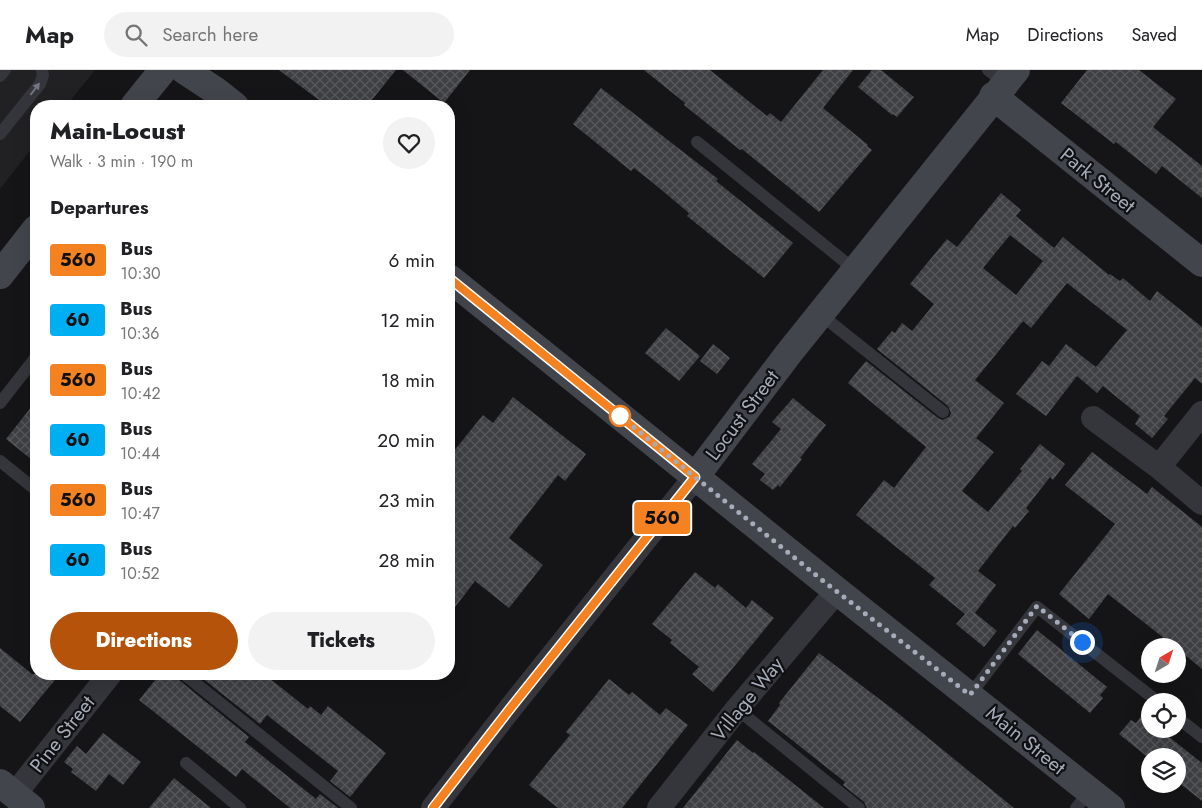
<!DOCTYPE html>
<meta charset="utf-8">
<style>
:root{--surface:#fff;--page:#f2f2f2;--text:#202124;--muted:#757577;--line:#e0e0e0;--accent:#b45309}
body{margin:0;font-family:Jost,sans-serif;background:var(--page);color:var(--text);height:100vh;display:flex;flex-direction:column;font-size:19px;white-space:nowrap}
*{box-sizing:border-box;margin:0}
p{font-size:16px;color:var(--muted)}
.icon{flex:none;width:28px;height:28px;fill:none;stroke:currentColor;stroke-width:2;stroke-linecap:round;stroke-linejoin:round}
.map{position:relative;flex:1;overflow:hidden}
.drawer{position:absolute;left:30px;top:30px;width:425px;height:580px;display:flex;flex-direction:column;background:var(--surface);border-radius:20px;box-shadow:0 5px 20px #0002}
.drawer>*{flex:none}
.badge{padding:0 10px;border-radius:4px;font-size:18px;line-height:32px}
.needle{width:32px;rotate:39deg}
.controls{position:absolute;left:1141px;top:568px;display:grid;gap:10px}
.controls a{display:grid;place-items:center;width:45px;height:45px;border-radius:50%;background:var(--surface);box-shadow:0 5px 20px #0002;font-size:25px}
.you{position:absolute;width:25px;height:25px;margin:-12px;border:4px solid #fff;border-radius:50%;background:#1a73e8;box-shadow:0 0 0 8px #1a73e833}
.map>.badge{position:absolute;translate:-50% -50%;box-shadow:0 0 0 2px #fff}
h2{padding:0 20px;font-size:19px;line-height:45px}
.round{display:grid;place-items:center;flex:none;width:52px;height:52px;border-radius:26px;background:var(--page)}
.overview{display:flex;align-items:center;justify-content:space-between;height:85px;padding:0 20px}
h1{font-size:24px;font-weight:800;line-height:38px}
.action{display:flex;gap:10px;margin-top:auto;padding:10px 20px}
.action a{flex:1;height:58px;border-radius:30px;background:var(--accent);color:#fff;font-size:20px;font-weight:800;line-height:58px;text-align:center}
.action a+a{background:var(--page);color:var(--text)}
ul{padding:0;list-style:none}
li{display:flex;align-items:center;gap:15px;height:60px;padding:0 20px}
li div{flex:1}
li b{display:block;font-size:19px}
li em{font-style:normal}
li .badge{min-width:55px;font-weight:700;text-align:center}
header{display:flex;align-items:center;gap:30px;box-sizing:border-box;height:70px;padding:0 25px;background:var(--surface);border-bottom:1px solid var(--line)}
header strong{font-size:24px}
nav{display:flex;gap:28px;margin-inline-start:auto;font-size:18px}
.search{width:350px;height:45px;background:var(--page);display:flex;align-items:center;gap:12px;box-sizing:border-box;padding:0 18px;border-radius:28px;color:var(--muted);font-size:19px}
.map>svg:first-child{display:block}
</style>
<header>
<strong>Map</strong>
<div class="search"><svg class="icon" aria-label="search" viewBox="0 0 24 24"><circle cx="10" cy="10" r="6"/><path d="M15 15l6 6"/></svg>Search here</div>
<nav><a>Map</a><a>Directions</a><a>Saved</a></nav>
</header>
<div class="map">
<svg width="1202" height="738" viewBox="0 0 1202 738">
<defs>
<pattern id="building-cross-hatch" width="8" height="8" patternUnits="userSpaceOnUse" patternTransform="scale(1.25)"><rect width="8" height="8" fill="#3e4044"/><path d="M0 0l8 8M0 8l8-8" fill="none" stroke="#57595d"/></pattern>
</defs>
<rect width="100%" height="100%" fill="#151517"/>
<path fill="#212124" d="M 0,0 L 95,0 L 66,36 L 36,36 L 36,73 L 0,119 Z"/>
<path fill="url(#building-cross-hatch)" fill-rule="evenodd" d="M 279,0 L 396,0 L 367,36 L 327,36 Z
M 403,0 L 470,0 L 444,33 Z
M 644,0 L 710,0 L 767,46 L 770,43 L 781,52 L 823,0 L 853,0 L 823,38 L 868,75 L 867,76 L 872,80 L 819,142 L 742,79 L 740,80 L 684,35 L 685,33 Z
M 872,0 L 881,0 L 914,27 L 897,47 L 893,44 L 892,45 L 858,17 Z
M 1087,0 L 1139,0 L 1176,29 L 1153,57 L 1202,96 L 1202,128 L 1162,96 L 1156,104 L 1116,72 L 1114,74 L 1061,33 Z
M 601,18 L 718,109 L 716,111 L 793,173 L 764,208 L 687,146 L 689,143 L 652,112 L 634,98 L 631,101 L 573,54 Z
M 1001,123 L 1021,140 L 1016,146 L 1054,178 L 1063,167 L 1109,205 L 1110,204 L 1120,211 L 1123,208 L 1150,231 L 1157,221 L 1202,257 L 1202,314 L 1195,308 L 1164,346 L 1168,349 L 1152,368 L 1135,354 L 1140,346 L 1103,316 L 1097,323 L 1077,306 L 1046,346 L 1016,324 L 1042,291 L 1049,296 L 1066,274 L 1096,297 L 1127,260 L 1067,213 L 1031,258 L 1023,251 L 975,310 L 1004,333 L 976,368 L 994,382 L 962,421 L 988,442 L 1022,401 L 1020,399 L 1040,374 L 1065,394 L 1053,410 L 1050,407 L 1026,438 L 1029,441 L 1015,458 L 1013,456 L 978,501 L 996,515 L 975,543 L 997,561 L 984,577 L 956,554 L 965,544 L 929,515 L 935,508 L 856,445 L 884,410 L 894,418 L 926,377 L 848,313 L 866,291 L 938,348 L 942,350 L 949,347 L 951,343 L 948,336 L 877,279 L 892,261 L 895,263 L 902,253 L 912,261 L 934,234 L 910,214 L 947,169 L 957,177 ZM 1010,165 L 1043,191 L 1016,225 L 983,198 Z
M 666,258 L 700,286 L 679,311 L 645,283 Z
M 713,274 L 730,288 L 717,304 L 700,291 Z
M 513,327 L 586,384 L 565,411 L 558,405 L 509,468 L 543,495 L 509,538 L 475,511 L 449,545 L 449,387 L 483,345 L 493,353 Z
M 793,328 L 826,355 L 800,388 L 802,389 L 780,417 L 778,415 L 773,420 L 760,410 L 765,404 L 752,394 L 781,359 L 772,352 Z
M 36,331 L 36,393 L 6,369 Z
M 1092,382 L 1147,424 L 1152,417 L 1202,457 L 1202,599 L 1178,579 L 1178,576 L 1174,576 L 1108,524 L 1089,549 L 1059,524 L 1115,454 L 1065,415 Z
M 695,502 L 715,518 L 718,514 L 746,538 L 752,530 L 774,548 L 713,622 L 692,604 L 699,597 L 670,573 L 672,570 L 652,554 Z
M 1037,560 L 1107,617 L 1100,625 L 1103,628 L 1090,643 L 1018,584 Z
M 0,578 L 32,604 L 60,604 L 20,652 L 0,636 Z
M 819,583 L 899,644 L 1014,738 L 867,738 L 864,732 L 843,715 L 845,712 L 768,651 L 780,635 L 779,633 Z
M 160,604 L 176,604 L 179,610 L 249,667 L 245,672 L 316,729 L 320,724 L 338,738 L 290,738 L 242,699 L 236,707 L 139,630 Z
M 197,604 L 264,604 L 308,639 L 310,636 L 321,645 L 328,636 L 386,683 L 350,727 L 330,711 L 338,701 L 267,645 L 260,654 Z
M 609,609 L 629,625 L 632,622 L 660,645 L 666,638 L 688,655 L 622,738 L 558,738 L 529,715 L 570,665 L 566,662 Z
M 1142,645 L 1150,651 L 1150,659 L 1159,659 L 1202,693 L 1202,731 L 1178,712 L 1178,686 L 1150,686 L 1150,689 L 1119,664 L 1131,650 L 1136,653 Z
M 103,663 L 141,692 L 123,715 L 109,704 L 96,721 L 71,702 L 73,699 L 64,692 L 77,676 L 86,684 Z
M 737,670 L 753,683 L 754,682 L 824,738 L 683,738 Z
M 174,708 L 211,738 L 149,738 Z"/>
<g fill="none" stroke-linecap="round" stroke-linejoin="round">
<path stroke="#35363c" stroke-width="12" d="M 988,0 L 1005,13
M 0,6 L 5,0
M 0,64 L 40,14 L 43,5 L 42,0
M 697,72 L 855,200
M 820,244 L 943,342
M 0,333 L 36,287
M 0,391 L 36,420
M 184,604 L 351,738
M 970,625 L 1037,537 L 1157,631
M 737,639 L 859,738
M 1178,648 L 1202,667
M 186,693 L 240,738
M 1076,738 L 1090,721"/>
<path stroke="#35363c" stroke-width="24" d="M 1093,348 L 1159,397 L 1202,433
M 1159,397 L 1202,343
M 14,725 L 110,604
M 433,738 L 509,640 L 695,407
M 659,738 L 737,639 L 837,521"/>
<path stroke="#43454d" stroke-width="28" d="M 184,0 L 216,21 L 235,36
M 993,26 L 1202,193
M 134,36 L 163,0
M 0,205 L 36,159
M 449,208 L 837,521 L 1111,738
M 695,407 L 789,283 L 1016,0
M 0,713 L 31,738"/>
</g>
<defs><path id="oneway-solid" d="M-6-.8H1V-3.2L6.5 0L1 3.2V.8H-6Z" transform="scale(1.25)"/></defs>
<use fill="#737680" href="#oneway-solid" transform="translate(35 19) rotate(-53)"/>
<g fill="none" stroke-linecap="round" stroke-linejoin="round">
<g stroke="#fff" stroke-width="11">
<path id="line" d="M 433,738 L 509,640 L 695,407 L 449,208"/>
</g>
<use href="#line" stroke="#f48221" stroke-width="8"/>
<path stroke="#a5abb8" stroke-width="5" stroke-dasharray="0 9" d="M 620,346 L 822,510 L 970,625 L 1037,536 L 1082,572"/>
</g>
<circle fill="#fff" stroke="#f48221" stroke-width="2.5" cx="620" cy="346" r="10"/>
<g text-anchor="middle" stroke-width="4.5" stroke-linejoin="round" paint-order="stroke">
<g font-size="20" fill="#a5abb8" stroke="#101012">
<text transform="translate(1098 110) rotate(39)" y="7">Park Street</text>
<text transform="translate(742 345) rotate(-53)" y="7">Locust Street</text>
<text transform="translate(747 629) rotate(-51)" y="7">Village Way</text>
<text transform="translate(62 664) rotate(-52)" y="7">Pine Street</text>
<text transform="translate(1026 670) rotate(39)" y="7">Main Street</text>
</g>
</g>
</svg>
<div class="controls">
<a><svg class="needle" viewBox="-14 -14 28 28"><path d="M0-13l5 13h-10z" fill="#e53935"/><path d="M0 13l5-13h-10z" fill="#757577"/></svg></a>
<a><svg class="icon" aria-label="locate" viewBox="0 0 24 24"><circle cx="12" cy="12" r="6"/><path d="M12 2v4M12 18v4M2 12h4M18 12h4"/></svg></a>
<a><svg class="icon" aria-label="layers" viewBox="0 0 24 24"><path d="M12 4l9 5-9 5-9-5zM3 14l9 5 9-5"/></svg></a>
</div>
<div class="you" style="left:1082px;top:572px"></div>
<b class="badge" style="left:662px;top:448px;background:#f48221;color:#111">560</b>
<section class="drawer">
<div class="overview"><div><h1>Main-Locust</h1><p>Walk · 3 min · 190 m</p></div><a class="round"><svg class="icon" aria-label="heart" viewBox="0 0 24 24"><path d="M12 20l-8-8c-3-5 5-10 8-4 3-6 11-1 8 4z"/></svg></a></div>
<h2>Departures</h2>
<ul>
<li><span class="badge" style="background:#f48221;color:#111">560</span><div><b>Bus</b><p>10:30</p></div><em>6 min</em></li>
<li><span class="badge" style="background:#00aff2;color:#111">60</span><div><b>Bus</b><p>10:36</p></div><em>12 min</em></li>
<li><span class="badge" style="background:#f48221;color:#111">560</span><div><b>Bus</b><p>10:42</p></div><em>18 min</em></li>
<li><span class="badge" style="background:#00aff2;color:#111">60</span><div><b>Bus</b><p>10:44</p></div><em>20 min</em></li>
<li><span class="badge" style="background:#f48221;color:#111">560</span><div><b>Bus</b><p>10:47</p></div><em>23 min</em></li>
<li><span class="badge" style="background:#00aff2;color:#111">60</span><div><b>Bus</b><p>10:52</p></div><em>28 min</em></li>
</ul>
<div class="action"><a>Directions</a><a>Tickets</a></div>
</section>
</div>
